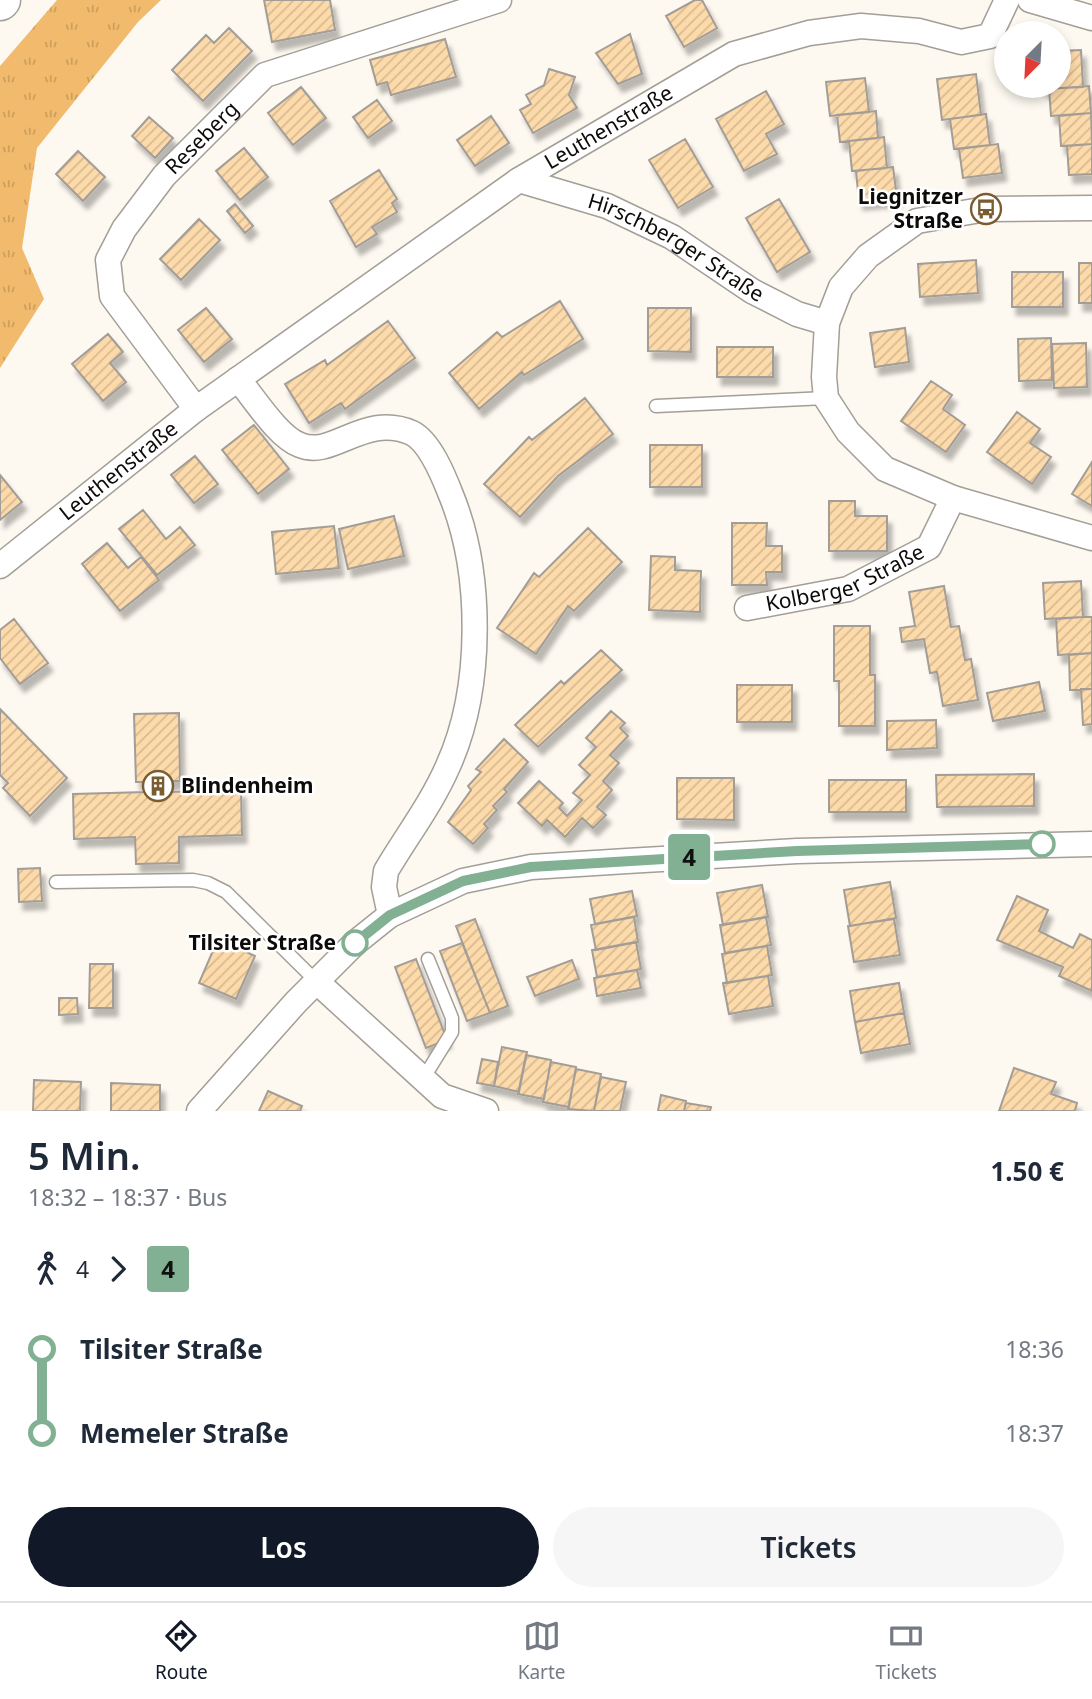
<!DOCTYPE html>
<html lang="de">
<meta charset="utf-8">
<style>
:root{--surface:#fff;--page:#f6f6f7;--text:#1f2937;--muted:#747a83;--line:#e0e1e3;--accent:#111827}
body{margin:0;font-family:"Noto Sans",sans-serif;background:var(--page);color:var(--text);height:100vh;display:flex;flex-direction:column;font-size:26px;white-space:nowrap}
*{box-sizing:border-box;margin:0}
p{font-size:23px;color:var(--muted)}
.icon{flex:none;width:38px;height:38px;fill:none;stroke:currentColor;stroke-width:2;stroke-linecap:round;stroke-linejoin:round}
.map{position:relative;height:1111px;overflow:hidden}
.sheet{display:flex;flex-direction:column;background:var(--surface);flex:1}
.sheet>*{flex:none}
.badge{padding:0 14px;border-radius:5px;font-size:24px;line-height:46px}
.needle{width:46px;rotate:204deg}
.tools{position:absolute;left:994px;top:21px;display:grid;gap:14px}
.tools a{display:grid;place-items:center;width:77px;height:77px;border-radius:50%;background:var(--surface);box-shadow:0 4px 10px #0003;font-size:35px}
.map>.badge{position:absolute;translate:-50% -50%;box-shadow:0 0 0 4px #fff}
.legs{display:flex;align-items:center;gap:10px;height:77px;padding:0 28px;font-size:23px}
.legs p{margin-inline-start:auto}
.overview{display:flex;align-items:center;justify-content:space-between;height:119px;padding:0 28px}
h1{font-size:38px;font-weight:600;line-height:52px}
.action{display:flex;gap:14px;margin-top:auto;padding:14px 28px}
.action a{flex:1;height:80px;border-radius:42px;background:var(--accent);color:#fff;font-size:28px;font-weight:600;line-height:80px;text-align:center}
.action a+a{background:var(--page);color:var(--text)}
ul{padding:0 28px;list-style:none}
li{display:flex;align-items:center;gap:24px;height:84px;font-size:26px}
li i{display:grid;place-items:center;width:10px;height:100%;margin:0 9px;background:currentColor}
li i::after{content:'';width:18px;height:18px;margin:-9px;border:5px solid;border-radius:50%;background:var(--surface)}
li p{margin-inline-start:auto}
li:first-child i{background:linear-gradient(#0000 50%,currentColor 0)}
li:last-child i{background:linear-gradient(currentColor 50%,#0000 0)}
.tab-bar{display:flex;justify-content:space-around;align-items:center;height:98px;border-top:2px solid var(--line);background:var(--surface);font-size:19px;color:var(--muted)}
.tab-bar a{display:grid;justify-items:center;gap:4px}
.tab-bar .current{color:var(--accent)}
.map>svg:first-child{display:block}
</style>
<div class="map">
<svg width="1092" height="1111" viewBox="0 0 1092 1111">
<defs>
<pattern id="grass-tufts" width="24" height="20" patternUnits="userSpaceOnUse" patternTransform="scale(1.75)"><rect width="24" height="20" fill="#f1ba6d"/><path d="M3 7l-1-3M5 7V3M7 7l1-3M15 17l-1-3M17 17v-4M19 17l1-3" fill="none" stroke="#cd9f5d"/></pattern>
<pattern id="building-hatch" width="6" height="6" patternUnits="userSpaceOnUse" patternTransform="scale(1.75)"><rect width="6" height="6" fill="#fddaaa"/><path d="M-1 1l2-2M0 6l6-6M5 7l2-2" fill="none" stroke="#d8ba91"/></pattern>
<filter id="shadow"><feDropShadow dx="4.5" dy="8" stdDeviation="2" flood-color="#0004"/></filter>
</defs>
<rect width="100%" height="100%" fill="#fdf8f0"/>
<path fill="url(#grass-tufts)" d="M 57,0 L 161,0 L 138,22 L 37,148 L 22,248 L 44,299 L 0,368 L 0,66 Z"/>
<path fill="url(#building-hatch)" stroke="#a39d97" stroke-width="2" filter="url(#shadow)" d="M 264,0 L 330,0 L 335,30 L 272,42 Z
M 695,0 L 702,0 L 717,28 L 684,47 L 666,16 Z
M 229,28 L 252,51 L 203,101 L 172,70 L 206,35 L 214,43 Z
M 630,34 L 642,74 L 618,84 L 596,53 Z
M 445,39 L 456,77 L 391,95 L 387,82 L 377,85 L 370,60 Z
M 1081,50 L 1083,87 L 1043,89 L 1043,86 L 1059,86 L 1059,51 Z
M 549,69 L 575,77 L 569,95 L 577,108 L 533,133 L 520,110 L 531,104 L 526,95 L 544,85 Z
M 976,74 L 981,115 L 942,120 L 937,79 Z
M 865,78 L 869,112 L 830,116 L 826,82 Z
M 1089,86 L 1091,113 L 1051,116 L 1049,89 Z
M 301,87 L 326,118 L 293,145 L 268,113 Z
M 766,91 L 784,124 L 766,134 L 777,154 L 744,171 L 716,119 Z
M 377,100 L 392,121 L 368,138 L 353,117 Z
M 876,111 L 878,138 L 840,142 L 837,115 Z
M 1091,113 L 1092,144 L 1061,146 L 1059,116 Z
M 986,114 L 990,145 L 954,149 L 950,119 Z
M 491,116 L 509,143 L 475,166 L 457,140 Z
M 149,117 L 173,138 L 155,158 L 132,136 Z
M 884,137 L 887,168 L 852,171 L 849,141 Z
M 685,139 L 713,187 L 678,208 L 649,160 Z
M 998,144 L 1002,173 L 963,178 L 959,149 Z
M 1092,144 L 1092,174 L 1069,175 L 1067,146 Z
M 244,148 L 268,177 L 240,200 L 216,171 Z
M 78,151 L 105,177 L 83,201 L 56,174 Z
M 893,167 L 897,198 L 859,202 L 856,171 Z
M 379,170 L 397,199 L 392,203 L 397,212 L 372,227 L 377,234 L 356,247 L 330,201 Z
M 779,199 L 810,252 L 777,272 L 746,218 Z
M 235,204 L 253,226 L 245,233 L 227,211 Z
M 199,219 L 220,240 L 181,280 L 160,259 Z
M 976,260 L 978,293 L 920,297 L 918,264 Z
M 1079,263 L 1092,263 L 1092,303 L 1079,303 Z
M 1012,272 L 1063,272 L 1063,307 L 1012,307 Z
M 560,301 L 583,339 L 524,375 L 522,372 L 479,409 L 449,373 L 497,332 L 502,337 Z
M 206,308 L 232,339 L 204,362 L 178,330 Z
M 648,308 L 691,308 L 691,352 L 648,351 Z
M 388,321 L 415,358 L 345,409 L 341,403 L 309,423 L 285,384 L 325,360 L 327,365 Z
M 905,328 L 909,362 L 875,367 L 870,333 Z
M 108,334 L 123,352 L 110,363 L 126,382 L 103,401 L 72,364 Z
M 1051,338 L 1052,380 L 1019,381 L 1018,339 Z
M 1086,343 L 1087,387 L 1054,388 L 1052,344 Z
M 717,347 L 773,347 L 773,377 L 717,377 Z
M 931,381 L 952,395 L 943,409 L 965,425 L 946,452 L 901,421 Z
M 585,398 L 613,434 L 558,476 L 520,517 L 484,484 L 529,437 L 532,440 Z
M 1017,412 L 1040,429 L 1030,443 L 1051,457 L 1032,484 L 987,452 Z
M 254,425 L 289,469 L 258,494 L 222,450 Z
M 650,445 L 702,445 L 702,487 L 650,487 Z
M 195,456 L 218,484 L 194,503 L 171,475 Z
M 1092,462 L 1092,506 L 1072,494 Z
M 0,475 L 22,502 L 0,520 Z
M 829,501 L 855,501 L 855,516 L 887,516 L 887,551 L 829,551 Z
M 143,510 L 166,539 L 180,527 L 195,545 L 157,575 L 119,529 Z
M 394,516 L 404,556 L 348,569 L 339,529 Z
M 732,523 L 767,523 L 766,546 L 782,546 L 782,572 L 766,572 L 767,585 L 732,585 Z
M 334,526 L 339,568 L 276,574 L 272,532 Z
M 588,528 L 622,562 L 574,611 L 568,606 L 536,654 L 497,628 L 534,573 L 539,577 Z
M 107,543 L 128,568 L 141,557 L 159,580 L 120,611 L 82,564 Z
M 651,556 L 675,557 L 675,570 L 701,571 L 700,612 L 649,610 Z
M 1081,581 L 1083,617 L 1045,619 L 1043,583 Z
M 944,586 L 951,627 L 959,626 L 965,660 L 971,659 L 978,700 L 943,706 L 937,672 L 930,673 L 924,639 L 902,642 L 900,628 L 915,626 L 909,592 Z
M 1083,617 L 1092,617 L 1092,653 L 1058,655 L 1056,619 Z
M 14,619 L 48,663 L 20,684 L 0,658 L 0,630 Z
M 834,626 L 870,626 L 870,675 L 875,675 L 875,726 L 839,726 L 839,681 L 834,681 Z
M 601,650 L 622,670 L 538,747 L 515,725 L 561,681 L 564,684 Z
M 1092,653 L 1092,689 L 1070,690 L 1069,655 Z
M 1039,682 L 1045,711 L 993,721 L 987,693 Z
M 737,685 L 792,685 L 792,722 L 737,722 Z
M 1081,689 L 1092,689 L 1092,724 L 1083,725 Z
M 0,709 L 67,778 L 30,816 L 3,788 L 8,783 L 0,775 Z
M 611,711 L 625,723 L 620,728 L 628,736 L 610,755 L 619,763 L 603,781 L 612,790 L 597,807 L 606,815 L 593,828 L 582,818 L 565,837 L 547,820 L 542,826 L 518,803 L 539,781 L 563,803 L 559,808 L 567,816 L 582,800 L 573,793 L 590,775 L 579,765 L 596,747 L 586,738 Z
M 179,713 L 180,781 L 170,781 L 170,792 L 241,790 L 242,835 L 179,837 L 179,863 L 136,864 L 135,837 L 74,839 L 73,794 L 146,792 L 146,782 L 136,782 L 134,714 Z
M 936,720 L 937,748 L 887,750 L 887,721 Z
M 504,739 L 528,762 L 504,789 L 507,792 L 493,806 L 497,810 L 484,824 L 488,828 L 473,844 L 448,822 L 471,790 L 468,786 L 481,772 L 476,769 Z
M 1034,774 L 1034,806 L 937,807 L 936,775 Z
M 677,778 L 734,778 L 734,820 L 677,819 Z
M 829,780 L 906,780 L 906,812 L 829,812 Z
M 40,868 L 42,901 L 19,902 L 18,869 Z
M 890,882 L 896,918 L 850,926 L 844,890 Z
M 762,885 L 768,917 L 723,925 L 717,893 Z
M 632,891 L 637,916 L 595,924 L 590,899 Z
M 1017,896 L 1048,910 L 1039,931 L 1073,948 L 1080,934 L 1092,940 L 1092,991 L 1059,976 L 1063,967 L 997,940 Z
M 634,917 L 638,942 L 596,950 L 591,925 Z
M 766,917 L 771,945 L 725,953 L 720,925 Z
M 475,919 L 508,1006 L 490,1013 L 456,926 Z
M 894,919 L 900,955 L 854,962 L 848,926 Z
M 218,939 L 255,956 L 236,999 L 199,983 Z
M 636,942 L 641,969 L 597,977 L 592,950 Z
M 462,943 L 490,1013 L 467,1021 L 440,951 Z
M 767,946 L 772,975 L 727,983 L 722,954 Z
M 416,959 L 447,1040 L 426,1048 L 395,967 Z
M 572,960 L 579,979 L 535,996 L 527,977 Z
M 90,964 L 113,964 L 113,1008 L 89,1008 Z
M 637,970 L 641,988 L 597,996 L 594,978 Z
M 768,976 L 773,1006 L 729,1014 L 723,983 Z
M 899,983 L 904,1013 L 855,1022 L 850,991 Z
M 59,998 L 77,998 L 78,1014 L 59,1015 Z
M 904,1013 L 910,1044 L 861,1053 L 855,1022 Z
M 502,1047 L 527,1052 L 519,1092 L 494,1086 Z
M 526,1055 L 551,1060 L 544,1099 L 518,1094 Z
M 482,1059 L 498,1062 L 494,1086 L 477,1083 Z
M 551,1062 L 576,1067 L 569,1107 L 543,1102 Z
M 1014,1068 L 1056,1082 L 1051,1094 L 1077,1103 L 1075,1111 L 999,1111 Z
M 576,1069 L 601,1074 L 594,1111 L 568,1109 Z
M 601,1077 L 626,1082 L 620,1111 L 594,1111 Z
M 34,1080 L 81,1082 L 80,1111 L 33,1111 Z
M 111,1083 L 160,1085 L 160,1111 L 111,1111 Z
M 268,1091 L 302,1106 L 300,1111 L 259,1111 Z
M 661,1095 L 686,1101 L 684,1111 L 658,1111 Z
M 686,1103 L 711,1107 L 710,1111 L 684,1111 Z"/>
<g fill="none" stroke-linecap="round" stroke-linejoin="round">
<g stroke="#a39e97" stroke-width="15">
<path id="service" d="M 656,406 L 826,398
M 56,882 L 193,880 L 208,883 L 226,892 L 316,981
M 423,1079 L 452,1032 L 452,1018 L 428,959"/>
</g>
<g stroke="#a39e97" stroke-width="27">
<g id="minor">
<path d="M 1030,0 L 1092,18"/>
<path id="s1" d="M 519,180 L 607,206 L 672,237 L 752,291 L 797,314 L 827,323"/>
<path d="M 1092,208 L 986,209 L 917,221 L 868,256 L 841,287 L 827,323 L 824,377 L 826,398 L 848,432 L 885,469 L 953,498 L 1092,538"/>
<path d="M 238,379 C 254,398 278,437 300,445 C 333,459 364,412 412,433 C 430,442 444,477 451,495 C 483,573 483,689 448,766 C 432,803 406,837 386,871 L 384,887 L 390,915"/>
<path id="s2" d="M 196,409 L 112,296 L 108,260 L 124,229 L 164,176 L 265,75 L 499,0"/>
<path id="s3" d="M 0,566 L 196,409 L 519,180 L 734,54 L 809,33 L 861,26 L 919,31 L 961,42 L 990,36 L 1007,0"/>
<path id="s4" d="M 747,608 L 848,589 L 929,547 L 953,498"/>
<path d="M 316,981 L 442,1096 L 486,1111"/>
<path d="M 199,1111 L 296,1002 L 355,943 L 390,915 L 463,881 L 531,867 L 627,861 L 797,851 L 1092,844"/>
</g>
</g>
<g stroke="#a39e97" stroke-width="41">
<path id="primary" d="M 0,1 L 1,0"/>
</g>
<use href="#service" stroke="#fff" stroke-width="12"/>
<use href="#minor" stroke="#fff" stroke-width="24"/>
<use href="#primary" stroke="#fff" stroke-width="38"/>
</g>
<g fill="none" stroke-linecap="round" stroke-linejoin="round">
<g stroke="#fff" stroke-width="16">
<path id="line-1" d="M 355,943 L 390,915 L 463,881 L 531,867 L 797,851 L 1042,844"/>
</g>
<use href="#line-1" stroke="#82b092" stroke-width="10"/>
</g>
<defs>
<g id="bus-ring" transform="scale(1.575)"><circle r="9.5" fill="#fff" stroke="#7b5c31" stroke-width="1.5"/><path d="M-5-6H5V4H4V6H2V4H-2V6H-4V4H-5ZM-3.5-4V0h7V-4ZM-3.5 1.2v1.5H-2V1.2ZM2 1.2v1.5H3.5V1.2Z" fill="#7b5c31"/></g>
<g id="building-ring" transform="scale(1.575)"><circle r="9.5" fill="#fff" stroke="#7b5c31" stroke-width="1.5"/><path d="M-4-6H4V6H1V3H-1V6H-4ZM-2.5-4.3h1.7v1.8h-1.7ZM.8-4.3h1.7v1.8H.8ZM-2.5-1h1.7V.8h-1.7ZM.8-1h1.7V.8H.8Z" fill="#7b5c31"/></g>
</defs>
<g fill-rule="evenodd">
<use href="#bus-ring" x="986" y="209"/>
<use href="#building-ring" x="158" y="786"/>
</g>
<g fill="#fff" stroke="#82b092" stroke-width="3.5">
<circle cx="1042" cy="844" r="12"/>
<circle cx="355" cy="943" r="12"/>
</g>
<g text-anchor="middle" stroke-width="5" stroke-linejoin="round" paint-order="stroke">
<g font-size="21" fill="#0d0b09" stroke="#fff">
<text dy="7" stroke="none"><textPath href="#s3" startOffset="751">Leuthenstraße</textPath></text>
<text dy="7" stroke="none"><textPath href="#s2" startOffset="332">Reseberg</textPath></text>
<text dy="7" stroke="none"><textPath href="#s1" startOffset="172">Hirschberger Straße</textPath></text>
<text dy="7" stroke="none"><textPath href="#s3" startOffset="152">Leuthenstraße</textPath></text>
<text dy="7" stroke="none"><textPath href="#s4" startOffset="103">Kolberger Straße</textPath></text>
</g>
<g font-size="21" font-weight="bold" fill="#0d0b09" stroke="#fff" text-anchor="end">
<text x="963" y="204">Liegnitzer<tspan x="963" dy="24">Straße</tspan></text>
<text x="181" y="793" text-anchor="start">Blindenheim</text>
</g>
<g font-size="21" font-weight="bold" fill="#0d0b09" stroke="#fff" text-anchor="end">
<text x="336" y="950">Tilsiter Straße</text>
</g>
</g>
</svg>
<div class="tools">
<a><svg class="needle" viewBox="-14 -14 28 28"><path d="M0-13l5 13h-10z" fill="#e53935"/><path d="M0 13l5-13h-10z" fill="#747a83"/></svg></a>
</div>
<b class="badge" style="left:689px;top:857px;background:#82b092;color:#111">4</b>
</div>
<section class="sheet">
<div class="overview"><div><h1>5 Min.</h1><p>18:32 – 18:37 · Bus</p></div><b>1.50 €</b></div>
<div class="legs"><svg class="icon" aria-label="walk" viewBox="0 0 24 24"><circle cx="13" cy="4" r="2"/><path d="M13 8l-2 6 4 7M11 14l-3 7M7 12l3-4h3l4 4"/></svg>4<svg class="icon" aria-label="forward" viewBox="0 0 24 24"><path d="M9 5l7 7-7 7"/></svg><b class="badge" style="background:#82b092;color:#111">4</b></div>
<ul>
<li><i style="color:#82b092"></i><b>Tilsiter Straße</b><p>18:36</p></li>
<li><i style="color:#82b092"></i><b>Memeler Straße</b><p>18:37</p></li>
</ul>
<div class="action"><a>Los</a><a>Tickets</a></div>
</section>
<nav class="tab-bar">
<a class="current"><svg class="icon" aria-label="directions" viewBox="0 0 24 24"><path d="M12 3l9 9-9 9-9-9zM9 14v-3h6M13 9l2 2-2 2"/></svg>Route</a>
<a><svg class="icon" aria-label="map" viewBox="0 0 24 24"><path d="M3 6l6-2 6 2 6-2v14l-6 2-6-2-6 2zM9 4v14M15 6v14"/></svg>Karte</a>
<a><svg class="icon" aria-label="tickets" viewBox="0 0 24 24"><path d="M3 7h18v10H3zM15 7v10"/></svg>Tickets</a>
</nav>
